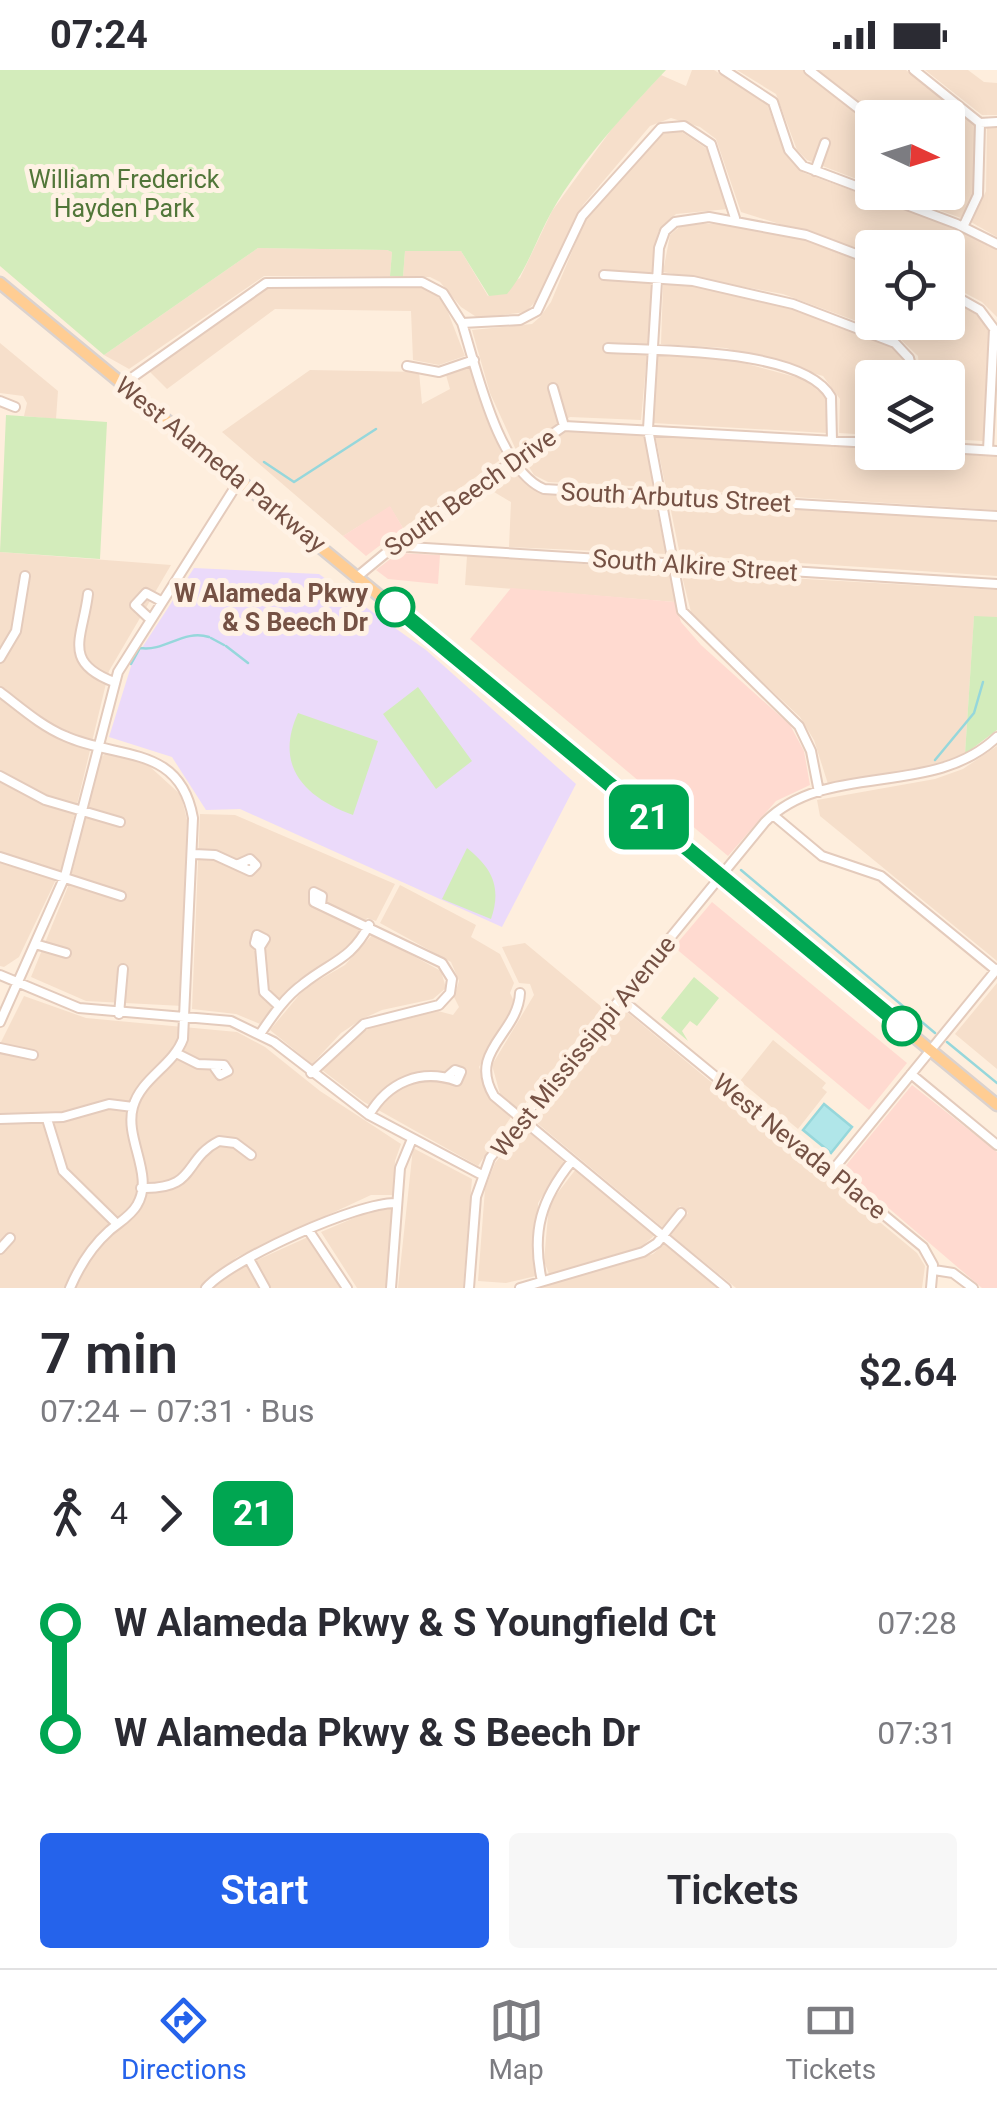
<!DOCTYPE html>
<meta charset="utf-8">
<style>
:root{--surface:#fff;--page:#f7f7f7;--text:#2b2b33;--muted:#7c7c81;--line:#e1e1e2;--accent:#2563eb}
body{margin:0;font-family:Roboto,sans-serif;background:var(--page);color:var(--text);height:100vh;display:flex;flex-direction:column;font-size:38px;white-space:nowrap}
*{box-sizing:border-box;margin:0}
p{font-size:32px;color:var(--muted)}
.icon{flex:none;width:55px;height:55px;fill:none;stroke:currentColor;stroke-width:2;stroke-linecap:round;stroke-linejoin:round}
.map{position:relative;height:1218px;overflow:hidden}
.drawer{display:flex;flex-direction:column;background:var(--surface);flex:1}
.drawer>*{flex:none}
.badge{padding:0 20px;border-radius:15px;font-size:35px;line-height:65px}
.needle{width:65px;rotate:94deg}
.controls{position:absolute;left:855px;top:30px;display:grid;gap:20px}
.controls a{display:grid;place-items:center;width:110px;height:110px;border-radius:10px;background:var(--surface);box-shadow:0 5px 25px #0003;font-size:50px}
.map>.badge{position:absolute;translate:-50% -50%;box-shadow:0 0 0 5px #fff}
.legs{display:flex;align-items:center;gap:15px;height:110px;padding:0 40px;font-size:32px}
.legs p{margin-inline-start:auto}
.overview{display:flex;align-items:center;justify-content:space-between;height:170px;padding:0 40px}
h1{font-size:55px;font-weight:600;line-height:75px}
.primary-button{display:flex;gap:20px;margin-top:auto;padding:20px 40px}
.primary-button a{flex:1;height:115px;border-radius:10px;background:var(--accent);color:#fff;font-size:40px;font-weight:600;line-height:115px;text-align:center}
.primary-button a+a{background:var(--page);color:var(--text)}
ul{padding:0 40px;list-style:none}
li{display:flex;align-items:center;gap:35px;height:110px;font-size:38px}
li i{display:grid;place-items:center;width:15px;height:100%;margin:0 12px;background:currentColor}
li i::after{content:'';width:25px;height:25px;margin:-12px;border:8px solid;border-radius:50%;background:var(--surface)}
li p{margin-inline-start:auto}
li:first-child i{background:linear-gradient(#0000 50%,currentColor 0)}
li:last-child i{background:linear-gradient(currentColor 50%,#0000 0)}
.status{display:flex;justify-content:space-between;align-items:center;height:70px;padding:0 50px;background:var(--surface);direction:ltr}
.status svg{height:28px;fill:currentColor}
.menu{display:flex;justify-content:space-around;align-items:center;height:140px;border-top:2px solid var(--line);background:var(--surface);font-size:28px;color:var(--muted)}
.menu a{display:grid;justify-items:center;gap:5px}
.menu .current{color:var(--accent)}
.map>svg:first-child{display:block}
</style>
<div class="status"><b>07:24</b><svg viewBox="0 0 49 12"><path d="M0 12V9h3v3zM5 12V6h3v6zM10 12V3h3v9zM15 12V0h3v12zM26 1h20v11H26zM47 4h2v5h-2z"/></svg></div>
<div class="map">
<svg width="997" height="1218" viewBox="0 0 997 1218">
<rect width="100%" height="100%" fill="#feeedd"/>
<path fill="#f6dfcb" d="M 692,0 L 714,0 L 767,34 L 785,83 L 804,103 L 957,159 L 997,179 L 997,247 L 982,232 L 948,214 L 948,178 L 872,178 L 872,183 L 741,142 L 716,69 L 700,57 L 671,48 L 650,56 L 583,135 L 542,224 L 526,242 L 478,248 L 461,237 L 440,212 L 430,207 L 403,207 L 405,181 L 438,179 L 461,181 L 488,226 L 520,208 L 552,141 L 614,56 L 661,5 L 686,16 Z
M 737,0 L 906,0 L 975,55 L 974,123 L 961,148 L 892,123 L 948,122 L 948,48 L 872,48 L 872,115 L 807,90 L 797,80 L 776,24 Z
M 925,0 L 968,0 L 984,12 L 997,13 L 997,45 L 982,45 Z
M 987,57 L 997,57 L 997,167 L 971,152 L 986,121 Z
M 679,60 L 710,81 L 728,139 L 676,144 L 658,162 L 641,350 L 570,347 L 516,380 L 490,323 L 472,260 L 532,254 L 540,247 L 551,232 L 586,148 L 655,66 Z
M 684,153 L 738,155 L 812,172 L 872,195 L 872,252 L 948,252 L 948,228 L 972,241 L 985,253 L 991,268 L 983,371 L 948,369 L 948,308 L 920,307 L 918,286 L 897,266 L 783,224 L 663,202 L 670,165 Z
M 258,178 L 387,180 L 392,182 L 390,206 L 264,206 L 129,299 L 104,285 Z
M 663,215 L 692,215 L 793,239 L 888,274 L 901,284 L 908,307 L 872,308 L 872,365 L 839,363 L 840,329 L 823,306 L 726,278 L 661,274 Z
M 282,216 L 427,218 L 444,232 L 465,286 L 439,295 L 413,290 L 411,241 L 275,239 L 167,319 L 149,301 L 262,219 Z
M 0,273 L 58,321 L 56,349 L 24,346 L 27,333 L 23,326 L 0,323 Z
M 657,285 L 732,290 L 803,309 L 825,326 L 827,363 L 653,353 Z
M 470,297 L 503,388 L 403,458 L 390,437 L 343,466 L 222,362 L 310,300 L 419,302 L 422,334 L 450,319 L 446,305 Z
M 576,359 L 644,363 L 653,417 L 548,412 L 534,405 L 524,389 L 560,361 Z
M 655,364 L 872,378 L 872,382 L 997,386 L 997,440 L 666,419 Z
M 514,396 L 534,418 L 547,422 L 655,431 L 666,484 L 509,477 L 511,432 L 489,419 Z
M 669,431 L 997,450 L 997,506 L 680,485 Z
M 0,482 L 171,495 L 109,601 L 62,797 L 19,887 L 4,897 L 0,896 Z
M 467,486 L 669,500 L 675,532 L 465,515 Z
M 681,502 L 997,520 L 997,547 L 974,547 L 965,684 L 921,699 L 828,714 L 814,670 L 800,647 L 692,546 Z
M 997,676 L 997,891 L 820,746 L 817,730 L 935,709 L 963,699 Z
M 108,682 L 147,694 L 181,725 L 187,750 L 183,936 L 86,931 L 31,907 L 69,814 L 100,688 Z
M 200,744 L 235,745 L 395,814 L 376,851 L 367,848 L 350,877 L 297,911 L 260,954 L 236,944 L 192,939 Z
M 400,815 L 476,855 L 471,867 L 500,884 L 514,913 L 510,923 L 515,933 L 479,997 L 494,1032 L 511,1047 L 478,1096 L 364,1032 L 322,1000 L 352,969 L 370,958 L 394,948 L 438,941 L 453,945 L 459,937 L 454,927 L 459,911 L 451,892 L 380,853 Z
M 373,864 L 441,901 L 446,918 L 433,929 L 382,940 L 362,949 L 341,963 L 312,994 L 270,960 L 305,918 L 345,895 Z
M 525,873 L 603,938 L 519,1041 L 500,1024 L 492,995 L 534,925 L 530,914 L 519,913 L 502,877 Z
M 997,913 L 997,999 L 955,964 Z
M 24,926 L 86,948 L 237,962 L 265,977 L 320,1021 L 401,1074 L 395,1091 L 394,1125 L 371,1125 L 237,1187 L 201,1218 L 0,1218 L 0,974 Z
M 622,938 L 917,1183 L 925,1196 L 922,1218 L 736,1218 L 671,1165 L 688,1143 L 680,1136 L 662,1157 L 531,1048 Z
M 773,970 L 826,1013 L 822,1018 L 827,1022 L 798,1059 L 740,1011 Z
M 523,1057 L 564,1092 L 538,1133 L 536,1206 L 506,1213 L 478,1211 L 485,1119 L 495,1093 Z
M 413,1078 L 472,1109 L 463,1218 L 398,1218 Z
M 576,1099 L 655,1165 L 641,1177 L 549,1204 L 544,1191 L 549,1134 Z
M 392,1137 L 387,1218 L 357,1218 L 321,1162 L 375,1139 Z
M 308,1167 L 342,1218 L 214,1218 L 233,1201 Z
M 664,1174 L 719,1218 L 538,1218 L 653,1184 Z"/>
<path fill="#ffdad0" d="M 390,436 L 403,458 L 366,486 L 343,466 Z
M 398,483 L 440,485 L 438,514 L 388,509 L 376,500 Z
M 511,518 L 675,532 L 681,552 L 701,575 L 790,655 L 804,681 L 810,715 L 776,731 L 728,786 L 470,569 Z
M 712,832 L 907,993 L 869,1040 L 674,877 Z
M 912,1015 L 997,1082 L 997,1218 L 982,1218 L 843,1099 Z"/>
<path fill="#ebdafa" d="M 194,498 L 319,504 L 426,580 L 576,714 L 502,857 L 240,739 L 206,740 L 172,687 L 109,667 L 132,593 Z"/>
<path fill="#d3ecbb" d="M 0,0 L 666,0 C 625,44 582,89 552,141 C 536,169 528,199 507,224 L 489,226 L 461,181 L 405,181 L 403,207 L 390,206 L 392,182 L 387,180 L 258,178 L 104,285 L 0,196 Z
M 6,345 L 107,352 L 100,489 L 0,482 Z
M 974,546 L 997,547 L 997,660 L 965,684 Z
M 418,617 L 472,691 L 436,719 L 383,644 Z
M 298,643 L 378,671 L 353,745 C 304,727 274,696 298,643 Z
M 467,778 C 492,798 502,817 491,849 L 442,829 Z
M 694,907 L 719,928 L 697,956 L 690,951 L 682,961 L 688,971 L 661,948 Z"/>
<path fill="#b0e6e9" stroke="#96d7db" stroke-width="2.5" d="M 824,1034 L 852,1057 L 831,1083 L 803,1060 Z"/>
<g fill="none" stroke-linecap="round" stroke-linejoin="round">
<path stroke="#96d7db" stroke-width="2.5" d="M 264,392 L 294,412 L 376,359
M 211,568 L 224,575
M 226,576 L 248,593
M 131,594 L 140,578 C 165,582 183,559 209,567
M 935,690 L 974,643 L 983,612
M 741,800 L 935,963
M 947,972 L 997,1013"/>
<g stroke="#e4cbbc" stroke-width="12">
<path id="minor" d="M 724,0 L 773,32 L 789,80 L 803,96 L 957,154 L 997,174
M 809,0 L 872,49
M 914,0 L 980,53 L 997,52
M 815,101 L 825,73
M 963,157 L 978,125 L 980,53
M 604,205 L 693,211 L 793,234 L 895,273 L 909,288 L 914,308
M 948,222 L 980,240 L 994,259 L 988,380
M 462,253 C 476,297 498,400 544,419 L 997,446
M 608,278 C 659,281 804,278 831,327 L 832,371
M 407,296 L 439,302 L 474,290
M 123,314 L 266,213 L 422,212 L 443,223 L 462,253 L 520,250 L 537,241 L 582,146 L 661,58 L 684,56 L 711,74 L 735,148
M 553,318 L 564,356
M 0,331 L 15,337
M 948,378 L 997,381
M 393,476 L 997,514
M 358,506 L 415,459 L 564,356 L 872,373
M 88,524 C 83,567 61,592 114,612
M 150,549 L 135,535 L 146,523 L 161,531
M 0,588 L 16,561 L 25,506
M 0,622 C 20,637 41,656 65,666 C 118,690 180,674 193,748 L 183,969 C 173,996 141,1008 133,1037 C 124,1069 155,1105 137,1135 C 131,1146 118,1153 109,1161 C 91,1177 79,1197 70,1218
M 0,706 L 45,730 L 120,752
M 819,722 L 811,681 L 799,656 L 682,541 L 648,359 L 659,178 L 665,161 L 675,152 L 709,147 L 806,165 L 872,190
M 773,745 L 822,786 L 881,806 L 997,901
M 194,784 L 215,785 L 250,801 L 256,795 L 250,789 L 239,794
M 0,787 L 121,826
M 35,874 L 66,883
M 260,877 L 255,873 L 257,865 L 265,869 L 260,877 L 264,922 L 279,936
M 0,905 L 79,938 L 231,951 L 274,972 L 369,1045 L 482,1105
M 520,923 C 518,964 467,981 494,1026 L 726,1218
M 621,929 L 923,1177 L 933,1195 L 931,1218
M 119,944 L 123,899
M 0,952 L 65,806 L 118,602 L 239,411
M 260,964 C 273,945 285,927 303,914 C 332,891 351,890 369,855
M 0,978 L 33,985
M 176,983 L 198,994 L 224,995 L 228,1001 L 220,1005 L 215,998
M 311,1003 L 364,954 L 439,935 L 450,923 L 452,909 L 442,893 L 314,832 L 314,822 L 322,826 L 321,835
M 911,1004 L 997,1075
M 369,1045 C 388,1012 421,998 457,1011 L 461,1002 L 455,1000 L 447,1007
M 0,1049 L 63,1047 L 109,1034 L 133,1037
M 47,1049 L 63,1101 L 117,1154
M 832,1101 L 997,899
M 141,1118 C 198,1120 182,1090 219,1071 L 235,1073 L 251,1085
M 309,1161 L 347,1218
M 0,1179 L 10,1168
M 249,1189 L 265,1218
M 934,1200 L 953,1203 L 973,1218
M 542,1211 C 531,1162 541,1129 572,1091
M 206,1218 C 231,1189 360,1131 397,1133
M 391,1218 L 400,1098 L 412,1069
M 469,1218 L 476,1127 L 490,1088 L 765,752 C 827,690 932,729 997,667
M 520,1218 L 643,1182 L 657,1173 L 681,1143"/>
</g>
<g stroke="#dbd2ce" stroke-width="15">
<path id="major" d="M 0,213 L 997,1035"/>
</g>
<use href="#minor" stroke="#fff" stroke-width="8"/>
<use href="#major" stroke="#ffcd93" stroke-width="10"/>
</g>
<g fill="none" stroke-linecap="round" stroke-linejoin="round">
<g stroke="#fff" stroke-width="22">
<path id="line-1" d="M 395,537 L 902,956"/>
</g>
<use href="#line-1" stroke="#00a651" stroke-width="15"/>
</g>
<g fill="#fff" stroke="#00a651" stroke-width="5">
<circle cx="395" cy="537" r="18"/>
<circle cx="902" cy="956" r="18"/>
</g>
<g text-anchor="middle" stroke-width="10" stroke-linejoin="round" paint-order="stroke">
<g font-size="25" fill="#517639" stroke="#fff2e5">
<text x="124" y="118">William Frederick<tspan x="124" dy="29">Hayden Park</tspan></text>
</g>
<g font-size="25" fill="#755144" stroke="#fff2e5">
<text transform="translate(221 394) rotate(39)" y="9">West Alameda Parkway</text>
<text transform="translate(470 422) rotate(-35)" y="9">South Beech Drive</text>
<text transform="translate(676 427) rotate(3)" y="9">South Arbutus Street</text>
<text transform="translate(695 495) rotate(4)" y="9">South Alkire Street</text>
<text transform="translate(583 976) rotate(-51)" y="9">West Mississippi Avenue</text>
<text transform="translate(800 1076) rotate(39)" y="9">West Nevada Place</text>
</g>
<g font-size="25" font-weight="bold" fill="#755144" stroke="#fff2e5" text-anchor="end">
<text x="368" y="532">W Alameda Pkwy<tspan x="368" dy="29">&amp; S Beech Dr</tspan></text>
</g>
</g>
</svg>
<div class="controls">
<a><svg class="needle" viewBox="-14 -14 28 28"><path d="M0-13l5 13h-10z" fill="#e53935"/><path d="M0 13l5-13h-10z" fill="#7c7c81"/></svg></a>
<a><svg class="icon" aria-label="locate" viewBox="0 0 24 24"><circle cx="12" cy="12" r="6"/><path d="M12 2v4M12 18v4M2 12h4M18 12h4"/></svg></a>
<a><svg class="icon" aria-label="layers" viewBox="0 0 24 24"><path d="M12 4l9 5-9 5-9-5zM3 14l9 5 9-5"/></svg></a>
</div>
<b class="badge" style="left:649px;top:747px;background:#00a651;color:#fff">21</b>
</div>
<section class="drawer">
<div class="overview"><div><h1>7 min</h1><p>07:24 – 07:31 · Bus</p></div><b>$2.64</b></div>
<div class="legs"><svg class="icon" aria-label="walk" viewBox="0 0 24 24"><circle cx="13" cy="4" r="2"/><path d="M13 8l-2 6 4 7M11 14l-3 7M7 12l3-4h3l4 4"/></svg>4<svg class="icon" aria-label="forward" viewBox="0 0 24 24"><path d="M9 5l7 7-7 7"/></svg><b class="badge" style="background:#00a651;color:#fff">21</b></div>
<ul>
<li><i style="color:#00a651"></i><b>W Alameda Pkwy &amp; S Youngfield Ct</b><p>07:28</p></li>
<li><i style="color:#00a651"></i><b>W Alameda Pkwy &amp; S Beech Dr</b><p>07:31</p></li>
</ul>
<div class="primary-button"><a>Start</a><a>Tickets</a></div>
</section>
<nav class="menu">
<a class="current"><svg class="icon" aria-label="directions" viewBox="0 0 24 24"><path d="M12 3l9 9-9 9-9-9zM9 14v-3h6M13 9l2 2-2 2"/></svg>Directions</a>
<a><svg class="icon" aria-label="map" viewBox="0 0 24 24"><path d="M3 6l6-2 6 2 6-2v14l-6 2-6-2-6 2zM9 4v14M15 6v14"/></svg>Map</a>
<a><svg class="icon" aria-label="tickets" viewBox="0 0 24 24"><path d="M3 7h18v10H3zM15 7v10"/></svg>Tickets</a>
</nav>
